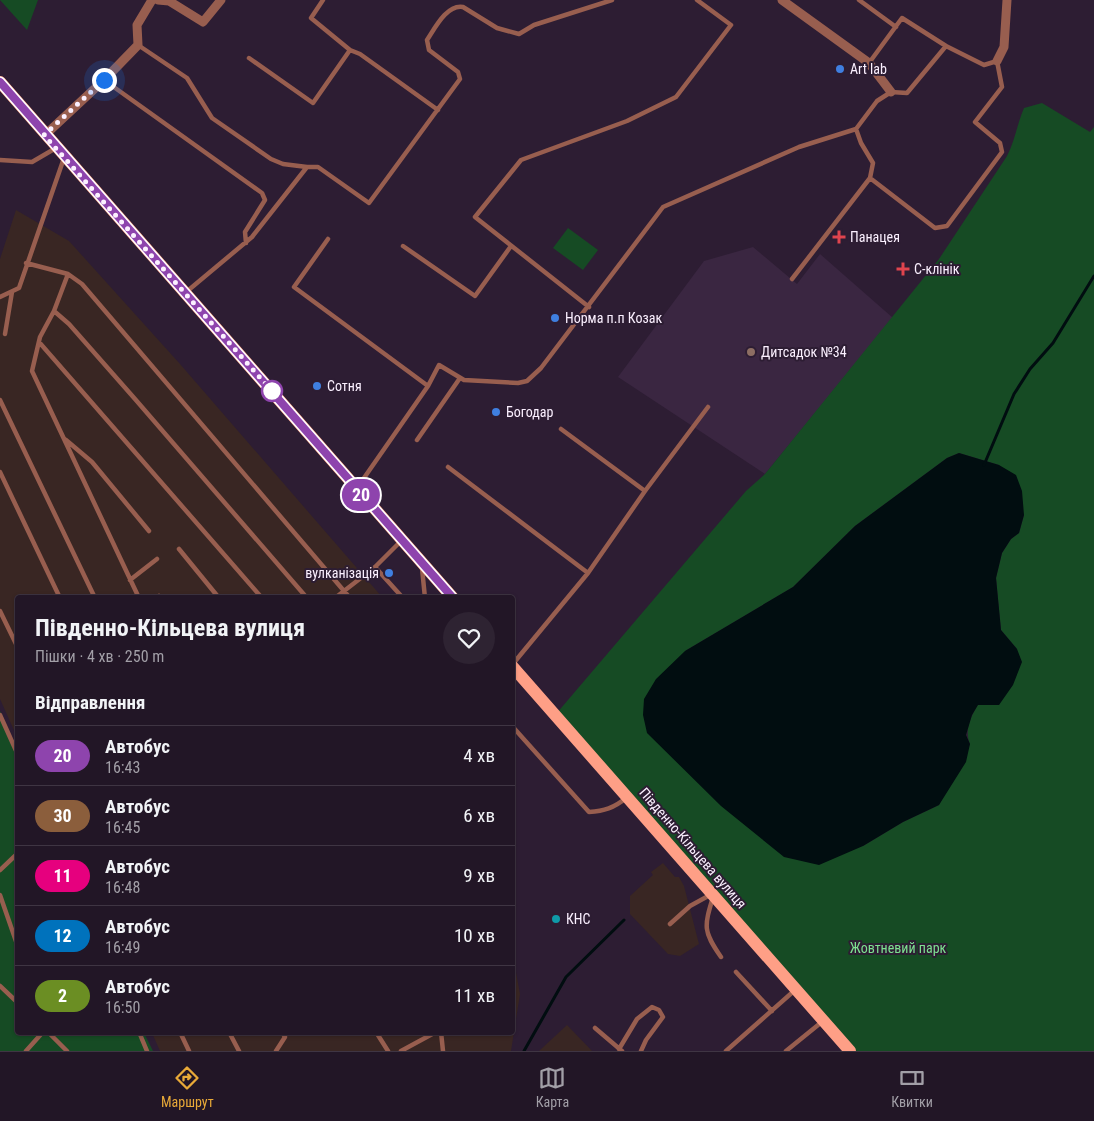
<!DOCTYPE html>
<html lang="uk">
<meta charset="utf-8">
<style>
:root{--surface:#221626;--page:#2e2332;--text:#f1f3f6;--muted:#a29fa7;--line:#3f3543;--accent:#e9aa38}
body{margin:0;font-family:"Roboto Condensed",sans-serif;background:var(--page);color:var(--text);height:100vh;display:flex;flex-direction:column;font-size:19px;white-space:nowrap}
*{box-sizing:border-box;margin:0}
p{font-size:16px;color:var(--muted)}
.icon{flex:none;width:28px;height:28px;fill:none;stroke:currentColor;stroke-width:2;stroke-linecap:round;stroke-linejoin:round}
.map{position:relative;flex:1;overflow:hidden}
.panel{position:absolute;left:15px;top:595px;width:500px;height:440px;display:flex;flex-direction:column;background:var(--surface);border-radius:5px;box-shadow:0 1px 4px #0004,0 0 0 1px var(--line)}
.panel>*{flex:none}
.badge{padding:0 10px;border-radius:16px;font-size:18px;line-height:32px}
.you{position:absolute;width:25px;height:25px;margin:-12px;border:4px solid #fff;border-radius:50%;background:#1a73e8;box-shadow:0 0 0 8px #1a73e833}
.map>.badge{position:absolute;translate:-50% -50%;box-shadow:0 0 0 2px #fff}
h2{padding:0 20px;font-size:19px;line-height:45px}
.round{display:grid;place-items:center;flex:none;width:52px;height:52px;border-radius:26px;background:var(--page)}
.summary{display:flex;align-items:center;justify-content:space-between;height:85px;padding:0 20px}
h1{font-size:24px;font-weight:700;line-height:38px}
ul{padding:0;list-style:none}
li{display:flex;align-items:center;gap:15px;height:60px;padding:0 20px;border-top:1px solid var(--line)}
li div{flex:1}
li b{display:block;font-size:19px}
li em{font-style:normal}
li .badge{min-width:55px;font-weight:700;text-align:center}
.tabs{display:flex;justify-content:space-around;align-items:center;height:70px;border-top:1px solid var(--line);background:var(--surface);font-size:14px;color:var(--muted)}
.tabs a{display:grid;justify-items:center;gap:2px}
.tabs .selected{color:var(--accent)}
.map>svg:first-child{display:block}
</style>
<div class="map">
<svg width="1094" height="1051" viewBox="0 0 1094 1051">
<rect width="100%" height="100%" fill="#2d1d33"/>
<path fill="#392623" d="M 16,210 L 69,241 L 180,364 L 382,597 L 18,598 L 17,737 L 0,699 L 0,259 Z
M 663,863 L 675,877 L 679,877 L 684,886 L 699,944 L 680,956 L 668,954 L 630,914 L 630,896 L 653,875 L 651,872 Z
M 513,956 L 520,994 L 511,1051 L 160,1051 L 152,1033 L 512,1032 Z
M 567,1025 L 592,1051 L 539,1051 Z"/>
<path fill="#3a2641" d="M 753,247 L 797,284 L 820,254 L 893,318 L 765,474 L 618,377 L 704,261 Z"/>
<path fill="#164b24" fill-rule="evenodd" d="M 0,0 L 38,0 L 27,30 Z
M 1042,103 L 1090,132 L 1094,127 L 1094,1051 L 850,1051 L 556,714 L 746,491 L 765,474 L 939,259 L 1007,156 C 1015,141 1017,124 1024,108 ZM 959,453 L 999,465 L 1024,515 L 1019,533 L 1011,539 L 1002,553 L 996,578 L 1001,630 L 1017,649 L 999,705 L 978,704 C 971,717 964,730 970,744 L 939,805 L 903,822 L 863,846 L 685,651 L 793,587 L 855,526 L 947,458 Z
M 568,228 L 598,250 L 583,270 L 553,248 Z
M 0,711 L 17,750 L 18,1032 L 144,1033 L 153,1051 L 0,1051 Z"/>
<path fill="#010d10" d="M 959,453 L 999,465 L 1016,475 L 1022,491 L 1024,515 L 1019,533 L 1011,539 L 1002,553 L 996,578 L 1001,630 L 1017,649 L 1022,662 L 1013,685 L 999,705 L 978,705 L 972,715 L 966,735 L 970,744 L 966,762 L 939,805 L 903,822 L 863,846 L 819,865 L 784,857 L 721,806 L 647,733 L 643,715 L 644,699 L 656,679 L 685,651 L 793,587 L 855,526 L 947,458 Z"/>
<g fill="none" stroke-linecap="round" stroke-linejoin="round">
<path stroke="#010d10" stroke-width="3" d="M 984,465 L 1014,394 L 1030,369 L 1053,343 L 1094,276
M 524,1051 L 566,977 L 624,920"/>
<path stroke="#985e4f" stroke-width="4.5" d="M 323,0 L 311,18 L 350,50 L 360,54 L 438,110
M 859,0 L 896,27
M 138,45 L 187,78 L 212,118 L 271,159 L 283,164 L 307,167
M 249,58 L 313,103 L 350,50
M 869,63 L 902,18 L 946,46
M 104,80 L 262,193 L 265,200 L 245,232 L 246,243
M 0,160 L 32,162 L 56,148
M 328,239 L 294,287 L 428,386
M 403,246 L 475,296 L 511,246
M 26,263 L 68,274 L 82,284 L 350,598
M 68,274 L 54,311 L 40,337 L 32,371 L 139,598
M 792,279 L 870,178 L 873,163 L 861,143 L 856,129
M 185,293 L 252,237 L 307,167 L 318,167 L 369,203 L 460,79 L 458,72 L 429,50 L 427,40 C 435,28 447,4 463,7 L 497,28 L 519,34 L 534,25 L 612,0
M 0,297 L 19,288 L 64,158
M 589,307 L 475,217 L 521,160 L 627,121 L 676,97 L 731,25 L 697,0
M 54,311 L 69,324 L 135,399 L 307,598
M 5,334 L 12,292
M 39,342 L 262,598
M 0,400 L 95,598
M 561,429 L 645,491
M 66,440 L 92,462 L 149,531
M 417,440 L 460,378
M 448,467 L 588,573
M 0,472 L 60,598
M 357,488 L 428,386 L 439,365 L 464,380 L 518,383 L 527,381 L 541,368 L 663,207 L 799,147 L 856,129 L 877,101 L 891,92 L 907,93 L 946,46 L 984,65 L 997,61 L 1002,87 L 975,122 L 1000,143 L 1002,152 L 947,226 L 935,228 L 870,178
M 179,549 L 219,598
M 375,567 L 403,598
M 422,568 L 425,598
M 130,580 L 157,559
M 157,598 L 159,596
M 335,598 L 375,567 L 401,541
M 0,611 L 18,648
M 512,665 L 588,573 L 645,491 L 708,407
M 0,715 L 18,755
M 512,726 L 589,812 C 604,811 614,808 626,798
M 0,870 L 18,853
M 0,895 L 18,947
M 713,897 C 704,927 703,931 721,957
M 670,924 L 690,906 L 710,895
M 736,972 L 772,1011
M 0,986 L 18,1003
M 595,1028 L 622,1051
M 48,1032 L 67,1051
M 139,1032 L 147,1051
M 180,1032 L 189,1051
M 229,1032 L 239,1051
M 376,1032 L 388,1051
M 441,1032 L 443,1051
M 619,1049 L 637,1019 L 652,1007 L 659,1010 L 663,1017 L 646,1040 L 641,1051
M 26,1051 L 43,1032
M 276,1051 L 285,1037 L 282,1032
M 401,1051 L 436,1032
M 726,1051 L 795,990
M 786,1051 L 823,1021"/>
<path stroke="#985e4f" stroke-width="9" d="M 158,0 L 169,1 L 203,22 L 221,0
M 782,0 L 869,63 L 891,92
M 997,61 L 1004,47 L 1007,0
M 45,135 L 104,80 L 138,45 L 137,25 L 152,0"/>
<path stroke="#fe9f86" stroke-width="12" d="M 0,82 L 453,598
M 512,666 L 850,1051"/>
</g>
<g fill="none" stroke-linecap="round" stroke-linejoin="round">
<g stroke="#fff" stroke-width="11">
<path id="line" d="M 0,82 L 453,598"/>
</g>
<use href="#line" stroke="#8e44ad" stroke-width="8"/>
<path stroke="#fbf0ff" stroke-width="5" stroke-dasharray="0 9" d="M 104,80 L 44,135 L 272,391"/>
</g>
<g fill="#3f7fe0" stroke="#2d1d33" stroke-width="2">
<circle cx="840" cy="69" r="5"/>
<circle cx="555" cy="318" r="5"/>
<circle cx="317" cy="386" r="5"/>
<circle cx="496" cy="412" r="5"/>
<circle cx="389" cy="573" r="5"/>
</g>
<g fill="#e0444e" stroke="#2d1d33" stroke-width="2">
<path d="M836.5 229.5h5v5h5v5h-5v5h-5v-5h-5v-5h5z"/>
<path d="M900.5 261.5h5v5h5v5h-5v5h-5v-5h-5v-5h5z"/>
</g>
<circle fill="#8d6e63" stroke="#2d1d33" stroke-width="2" cx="751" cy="352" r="5"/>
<circle fill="#fff" stroke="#8e44ad" stroke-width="2.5" cx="272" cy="391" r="10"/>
<circle fill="#0f9aa8" stroke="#2d1d33" stroke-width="2" cx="556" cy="919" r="5"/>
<g text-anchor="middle" stroke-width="4" stroke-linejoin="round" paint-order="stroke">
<g font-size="14" fill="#fbf0ff" stroke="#2d1d33" text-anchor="start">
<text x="850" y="74">Art lab</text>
<text x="850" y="242">Панацея</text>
<text x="914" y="274">С-клінік</text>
<text x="565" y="323">Норма п.п Козак</text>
<text x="761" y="357">Дитсадок №34</text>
<text x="327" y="391">Сотня</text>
<text x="506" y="417">Богодар</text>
<text x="379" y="578" text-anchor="end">вулканізація</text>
<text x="566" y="924">КНС</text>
</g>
<g font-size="14" fill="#fbf0ff" stroke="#2d1d33">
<text transform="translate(693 848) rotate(49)" y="5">Південно-Кільцева вулиця</text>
</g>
<g font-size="14" fill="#7ee191" stroke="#2d1d33">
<text x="898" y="953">Жовтневий парк</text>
</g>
</g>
</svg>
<div class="you" style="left:104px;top:80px"></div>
<b class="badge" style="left:361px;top:495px;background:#8e44ad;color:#fff">20</b>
<section class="panel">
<div class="summary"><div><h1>Південно-Кільцева вулиця</h1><p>Пішки · 4 хв · 250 m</p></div><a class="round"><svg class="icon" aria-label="heart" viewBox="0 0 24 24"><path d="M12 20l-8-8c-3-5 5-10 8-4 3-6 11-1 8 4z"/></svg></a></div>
<h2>Відправлення</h2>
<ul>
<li><span class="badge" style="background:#8e44ad;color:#fff">20</span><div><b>Автобус</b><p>16:43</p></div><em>4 хв</em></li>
<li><span class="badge" style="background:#8b5e3c;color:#fff">30</span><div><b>Автобус</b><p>16:45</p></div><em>6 хв</em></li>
<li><span class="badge" style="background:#e6007e;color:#fff">11</span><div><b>Автобус</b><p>16:48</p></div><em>9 хв</em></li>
<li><span class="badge" style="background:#0072bc;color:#fff">12</span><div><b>Автобус</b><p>16:49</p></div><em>10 хв</em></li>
<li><span class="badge" style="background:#6b8e23;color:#fff">2</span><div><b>Автобус</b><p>16:50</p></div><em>11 хв</em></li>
</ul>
</section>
</div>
<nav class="tabs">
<a class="selected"><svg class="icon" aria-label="directions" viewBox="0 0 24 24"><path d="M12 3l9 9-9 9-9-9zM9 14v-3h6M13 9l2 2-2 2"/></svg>Маршрут</a>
<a><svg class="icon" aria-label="map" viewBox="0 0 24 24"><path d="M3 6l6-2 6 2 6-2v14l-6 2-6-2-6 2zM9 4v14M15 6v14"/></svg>Карта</a>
<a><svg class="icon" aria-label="tickets" viewBox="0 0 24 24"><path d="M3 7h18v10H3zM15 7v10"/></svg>Квитки</a>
</nav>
